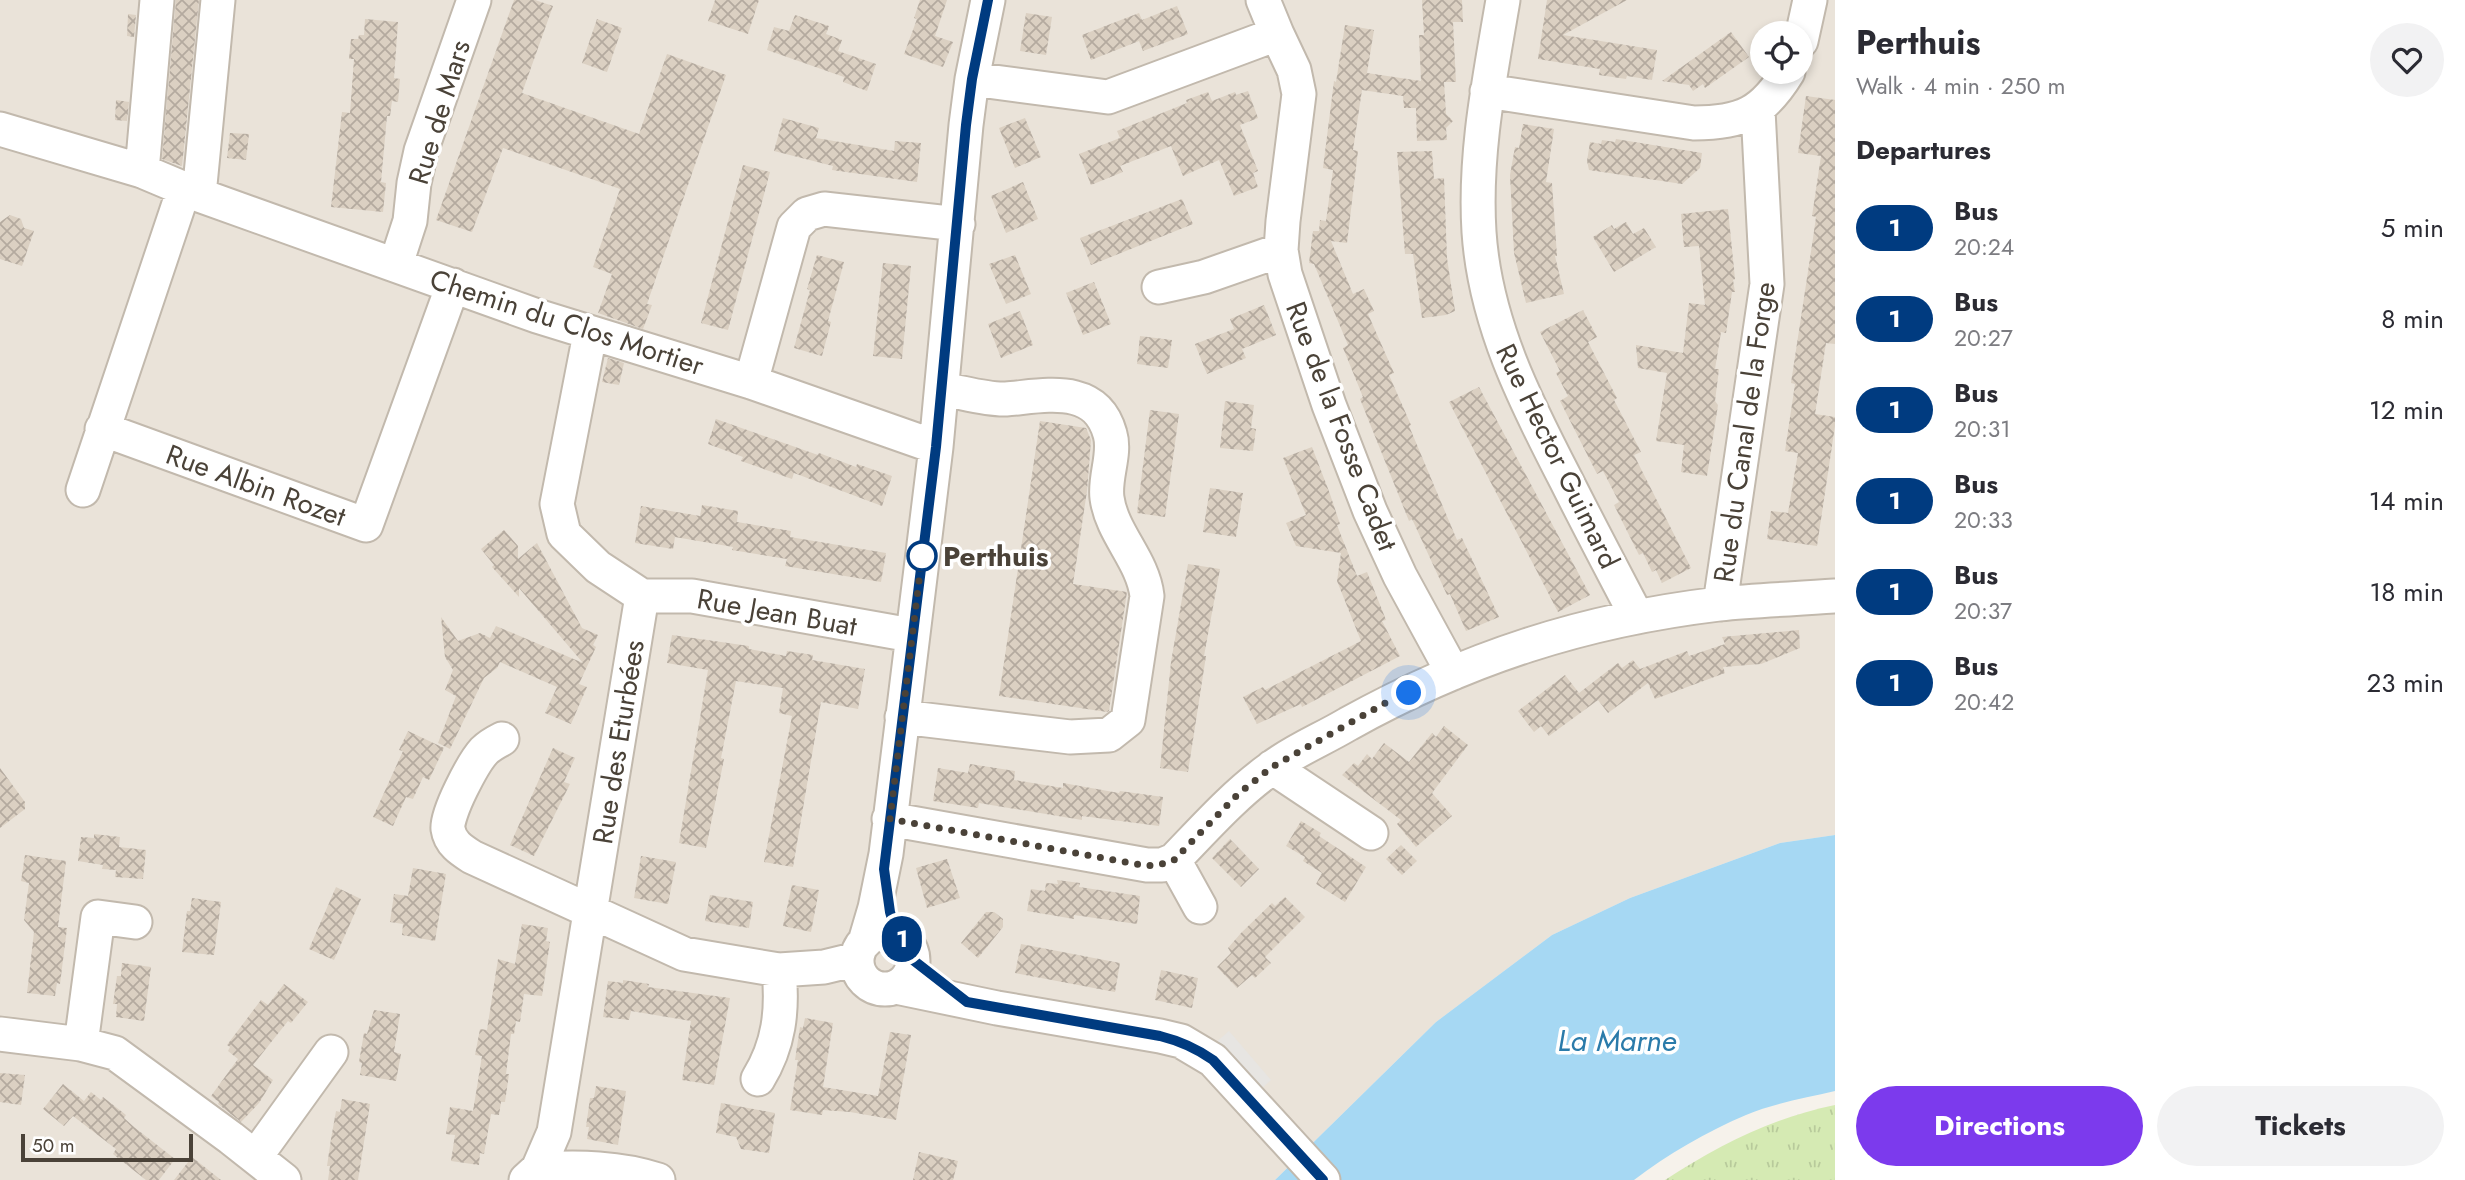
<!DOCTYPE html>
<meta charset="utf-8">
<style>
:root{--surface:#fff;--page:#f2f2f3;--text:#2b2b33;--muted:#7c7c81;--accent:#7c3aed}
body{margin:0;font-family:Jost,sans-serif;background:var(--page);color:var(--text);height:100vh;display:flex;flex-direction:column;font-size:26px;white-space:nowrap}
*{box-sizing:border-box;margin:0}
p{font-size:23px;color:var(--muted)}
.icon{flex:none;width:38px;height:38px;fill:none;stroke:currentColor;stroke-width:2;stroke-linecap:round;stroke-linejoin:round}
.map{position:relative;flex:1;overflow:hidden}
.drawer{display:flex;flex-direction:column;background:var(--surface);width:630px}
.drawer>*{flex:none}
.badge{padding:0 14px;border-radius:23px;font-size:24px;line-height:46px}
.controls{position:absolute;left:1750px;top:21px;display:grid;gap:14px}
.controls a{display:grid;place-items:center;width:63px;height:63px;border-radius:50%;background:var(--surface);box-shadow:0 4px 10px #0003;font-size:35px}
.scale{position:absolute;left:21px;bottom:18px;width:172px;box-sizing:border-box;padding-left:7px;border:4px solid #4a4238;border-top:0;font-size:19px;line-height:24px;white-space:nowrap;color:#4a4238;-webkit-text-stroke:5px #fff;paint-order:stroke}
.you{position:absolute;width:35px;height:35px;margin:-18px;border:5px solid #fff;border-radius:50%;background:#1a73e8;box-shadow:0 0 0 10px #1a73e833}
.map>.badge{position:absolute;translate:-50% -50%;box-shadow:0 0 0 4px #fff}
h2{padding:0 21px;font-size:26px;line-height:63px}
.round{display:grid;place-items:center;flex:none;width:74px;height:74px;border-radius:37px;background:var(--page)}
.summary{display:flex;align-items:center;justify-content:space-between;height:119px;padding:0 21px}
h1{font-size:33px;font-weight:700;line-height:52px}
.action{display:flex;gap:14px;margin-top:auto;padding:14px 21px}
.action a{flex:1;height:80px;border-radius:42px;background:var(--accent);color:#fff;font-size:28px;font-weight:700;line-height:80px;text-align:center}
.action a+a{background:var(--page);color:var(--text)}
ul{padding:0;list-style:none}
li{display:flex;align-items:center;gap:21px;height:91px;padding:0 21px}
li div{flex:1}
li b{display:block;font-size:26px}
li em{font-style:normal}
li .badge{min-width:77px;font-weight:700;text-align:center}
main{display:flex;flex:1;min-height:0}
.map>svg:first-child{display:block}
</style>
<main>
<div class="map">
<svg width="1835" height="1180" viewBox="0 0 1835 1180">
<defs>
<pattern id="grass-tufts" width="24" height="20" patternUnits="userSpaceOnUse" patternTransform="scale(1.75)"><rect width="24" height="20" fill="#d5eab3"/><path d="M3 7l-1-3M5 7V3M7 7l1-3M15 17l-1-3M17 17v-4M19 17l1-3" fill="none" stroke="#b8ca9b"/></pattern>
<pattern id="building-cross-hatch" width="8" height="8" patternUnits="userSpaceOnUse" patternTransform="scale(1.75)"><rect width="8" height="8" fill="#dbd0c2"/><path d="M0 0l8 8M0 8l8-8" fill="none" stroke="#b4aa9f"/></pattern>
</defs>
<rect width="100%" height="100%" fill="#f6f2eb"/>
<path fill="#eae3d9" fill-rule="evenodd" d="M 0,0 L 1835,0 L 1835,835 L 1780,843 L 1630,898 L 1552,935 L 1436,1022 L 1275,1180 L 0,1180 ZM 1762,33 L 1801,33 L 1801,72 L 1762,72 Z"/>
<path fill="url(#grass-tufts)" d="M 1835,1105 L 1835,1180 L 1665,1180 C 1719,1145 1772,1118 1835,1105 Z"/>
<path fill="#e7e5e2" d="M 1229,1031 L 1271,1080 L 1256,1094 L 1214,1044 Z"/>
<path fill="#a6d8f3" d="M 1835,835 L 1835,1091 C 1806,1098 1774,1103 1746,1115 C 1706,1132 1668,1154 1634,1180 L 1275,1180 L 1436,1022 L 1552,935 L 1630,898 L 1780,843 Z"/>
<path fill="url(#building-cross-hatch)" d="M 176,0 L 199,0 L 182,166 L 162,159 Z
M 514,0 L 535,0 L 553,6 L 522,93 L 639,134 L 667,54 L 726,75 L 647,304 L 652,305 L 643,329 L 598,313 L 612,274 L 593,267 L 620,189 L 503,148 L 472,232 L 436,220 Z
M 715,0 L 759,0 L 748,34 L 708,21 Z
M 920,0 L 947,0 L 935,36 L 953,42 L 943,67 L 904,54 L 917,19 L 914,18 Z
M 1422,0 L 1462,0 L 1463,22 L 1453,22 L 1456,82 L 1444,82 L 1446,114 L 1453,121 L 1446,128 L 1447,140 L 1417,141 L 1416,108 L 1404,108 L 1403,96 L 1362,90 L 1353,150 L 1358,151 L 1347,243 L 1331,241 L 1353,294 L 1364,289 L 1374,311 L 1368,314 L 1394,373 L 1389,375 L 1411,425 L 1409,426 L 1457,540 L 1462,538 L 1499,617 L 1466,631 L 1450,594 L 1447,595 L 1412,519 L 1409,521 L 1360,399 L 1363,397 L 1343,348 L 1348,345 L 1314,264 L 1309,263 L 1313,231 L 1319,231 L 1320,220 L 1326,221 L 1333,170 L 1323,168 L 1334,81 L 1336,82 L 1345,25 L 1374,30 L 1367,73 L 1421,81 L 1419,35 L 1424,35 Z
M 1547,0 L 1627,0 L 1563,35 L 1657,50 L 1652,80 L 1627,76 L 1626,79 L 1599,75 L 1600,69 L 1538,59 Z
M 1177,6 L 1188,34 L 1143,51 L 1139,41 L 1091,60 L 1082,35 L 1139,13 L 1142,20 Z
M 1026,13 L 1052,17 L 1046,55 L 1020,51 Z
M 128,14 L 136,15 L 134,37 L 127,36 Z
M 795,15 L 829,26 L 826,34 L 842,40 L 838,51 L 876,64 L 867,91 L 843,82 L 844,77 L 767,50 L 774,27 L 789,31 Z
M 365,19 L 398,22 L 394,78 L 400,79 L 398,102 L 392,101 L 390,116 L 387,116 L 381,182 L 386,183 L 383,212 L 331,207 L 342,112 L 350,113 L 354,59 L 349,59 L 351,39 L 358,39 L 359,35 L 364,35 Z
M 597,19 L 622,28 L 607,72 L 582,63 Z
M 1731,32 L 1749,57 L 1705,88 L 1703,84 L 1693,91 L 1689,85 L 1662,81 Z
M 1248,91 L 1258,118 L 1240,125 L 1258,171 L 1253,173 L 1258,187 L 1234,196 L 1219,160 L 1183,176 L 1171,146 L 1120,166 L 1123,172 L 1091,185 L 1079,154 L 1120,138 L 1117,131 L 1187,103 L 1186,100 L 1208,92 L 1212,101 L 1235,92 L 1236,95 Z
M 1806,96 L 1835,100 L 1835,344 L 1826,343 L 1815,414 L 1835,417 L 1835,426 L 1817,546 L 1767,539 L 1771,511 L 1788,513 L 1798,453 L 1785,451 L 1795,384 L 1791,383 L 1812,245 L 1816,217 L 1812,216 L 1821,156 L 1798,153 Z
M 116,100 L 129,102 L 127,121 L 115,120 Z
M 783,118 L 819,128 L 816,138 L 894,151 L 895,141 L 921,143 L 917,182 L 832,170 L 833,166 L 774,151 Z
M 1025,118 L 1041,157 L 1015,168 L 999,128 Z
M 1523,124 L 1554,129 L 1546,182 L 1552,183 L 1557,256 L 1555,256 L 1564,294 L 1526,303 L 1514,253 L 1510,175 L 1515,147 L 1519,148 Z
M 230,133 L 249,134 L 246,160 L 227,158 Z
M 1616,139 L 1702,153 L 1700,168 L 1682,184 L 1589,170 L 1587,161 L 1590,142 L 1601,144 L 1602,140 L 1615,142 Z
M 1432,151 L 1434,179 L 1444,178 L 1447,258 L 1455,311 L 1446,315 L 1422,318 L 1413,254 L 1405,254 L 1397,152 Z
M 743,165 L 770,172 L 728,330 L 701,323 Z
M 1023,182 L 1038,219 L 1006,233 L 991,196 Z
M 1182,199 L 1193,224 L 1091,265 L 1080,238 Z
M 1728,209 L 1735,279 L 1733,280 L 1735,292 L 1732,292 L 1726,333 L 1721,332 L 1715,369 L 1719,369 L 1715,401 L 1718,405 L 1707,476 L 1681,472 L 1684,445 L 1656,441 L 1667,373 L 1638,368 L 1636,345 L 1683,353 L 1689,303 L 1705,305 L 1699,246 L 1684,247 L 1681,214 Z
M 10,215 L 21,219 L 24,228 L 34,231 L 22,266 L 0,259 L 0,222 Z
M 1626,222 L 1633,234 L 1644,228 L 1656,247 L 1614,272 L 1593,237 L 1612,225 L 1614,229 Z
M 817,255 L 844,262 L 828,321 L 831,322 L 822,356 L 794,348 L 810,290 L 807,289 Z
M 1015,255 L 1031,294 L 1006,304 L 989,264 Z
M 883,263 L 911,266 L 902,359 L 873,356 Z
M 1094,282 L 1111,324 L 1083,335 L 1066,293 Z
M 1264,305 L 1276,335 L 1242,349 L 1246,358 L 1207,374 L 1195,344 L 1234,329 L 1230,319 Z
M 1583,310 L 1597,337 L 1588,342 L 1617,398 L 1614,400 L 1641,452 L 1634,455 L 1691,568 L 1662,583 L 1656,570 L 1652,572 L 1643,553 L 1639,555 L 1614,505 L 1619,502 L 1603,471 L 1597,474 L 1560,401 L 1568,396 L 1556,373 L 1560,371 L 1540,332 Z
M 1020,311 L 1033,345 L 1001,358 L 988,324 Z
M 1140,336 L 1172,340 L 1168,368 L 1137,364 Z
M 608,358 L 624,363 L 619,385 L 602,382 Z
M 1479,387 L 1590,595 L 1558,612 L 1449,402 Z
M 1225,401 L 1254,405 L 1251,428 L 1256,429 L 1253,451 L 1220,448 Z
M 1150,410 L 1179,414 L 1165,517 L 1137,513 Z
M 716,419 L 818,455 L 819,453 L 856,467 L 857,464 L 892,476 L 882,506 L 794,473 L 792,479 L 741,461 L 743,457 L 708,444 Z
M 1040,421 L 1086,428 L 1091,440 L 1087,491 L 1073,584 L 1127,592 L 1109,711 L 1107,712 L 999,696 Z
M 1312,447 L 1330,494 L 1340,524 L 1337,525 L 1357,576 L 1367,572 L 1386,620 L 1382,621 L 1400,656 L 1302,707 L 1301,704 L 1257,724 L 1243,697 L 1263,687 L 1265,690 L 1361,641 L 1337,581 L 1341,553 L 1296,546 L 1286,523 L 1306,515 L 1283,458 Z
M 1210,488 L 1243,493 L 1236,537 L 1203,532 Z
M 702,505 L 738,511 L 737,522 L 791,531 L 790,537 L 886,553 L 881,582 L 785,566 L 787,559 L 732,550 L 733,547 L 675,537 L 673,549 L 635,543 L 641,506 L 700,516 Z
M 504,530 L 518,546 L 518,559 L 537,543 L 582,628 L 598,635 L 593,645 L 596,647 L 579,684 L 587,687 L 571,724 L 545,713 L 557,687 L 500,662 L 497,668 L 484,678 L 450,749 L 438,743 L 456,696 L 445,690 L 453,670 L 445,657 L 441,617 L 458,641 L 480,633 L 490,638 L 496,626 L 583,663 L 519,588 L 519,597 L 492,567 L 494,565 L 481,549 Z
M 1188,564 L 1220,569 L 1204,656 L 1206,656 L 1188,772 L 1160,768 L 1171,662 Z
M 1799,630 L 1800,648 L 1761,664 L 1723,667 L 1725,673 L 1655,699 L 1648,683 L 1608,713 L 1598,700 L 1549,736 L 1541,726 L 1534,732 L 1518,711 L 1565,675 L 1579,693 L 1618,663 L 1622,668 L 1633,660 L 1640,669 L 1687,651 L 1689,656 L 1725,644 L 1722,637 Z
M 672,635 L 749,646 L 749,649 L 786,656 L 787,651 L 813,655 L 812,660 L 865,669 L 858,709 L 821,702 L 793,867 L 764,862 L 792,716 L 779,713 L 783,688 L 736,681 L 721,758 L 724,759 L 706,848 L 679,843 L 708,670 L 667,663 Z
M 1444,726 L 1468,745 L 1432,793 L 1452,816 L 1416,847 L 1397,824 L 1401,820 L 1342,775 L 1354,763 L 1358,766 L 1367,754 L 1372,759 L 1384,743 L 1409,762 L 1432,733 L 1436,737 Z
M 408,731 L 444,748 L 429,780 L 423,777 L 413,799 L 406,797 L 393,826 L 373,817 L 403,751 L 399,750 Z
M 553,748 L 575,758 L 564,782 L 570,784 L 534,856 L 510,845 Z
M 970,764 L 1015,771 L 1014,780 L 1063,788 L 1063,783 L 1119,793 L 1120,791 L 1163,797 L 1159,826 L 1082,816 L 1082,820 L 979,803 L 978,808 L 933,801 L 938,768 L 968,773 Z
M 0,768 L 25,802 L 25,809 L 0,828 Z
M 1301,821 L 1321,833 L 1319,836 L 1366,867 L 1345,902 L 1316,884 L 1322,873 L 1303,861 L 1305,857 L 1286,846 Z
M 94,834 L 120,837 L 119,847 L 146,850 L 143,879 L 115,877 L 116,870 L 102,869 L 103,865 L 78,861 L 81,837 L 94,838 Z
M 1230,839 L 1259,869 L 1241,887 L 1212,858 Z
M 1401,845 L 1417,861 L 1402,875 L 1386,859 Z
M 25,855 L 66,861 L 58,927 L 67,928 L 60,984 L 57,983 L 55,996 L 27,993 L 34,932 L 24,920 L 29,883 L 21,881 Z
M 641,856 L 676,862 L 668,904 L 634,898 Z
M 947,859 L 960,898 L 927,908 L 916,868 Z
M 413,868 L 446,874 L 435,941 L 402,935 L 403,924 L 390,922 L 394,894 L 408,896 Z
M 1057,880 L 1080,883 L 1079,887 L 1140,896 L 1137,924 L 1074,915 L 1074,919 L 1027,911 L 1031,889 L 1045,891 L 1046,883 L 1058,884 Z
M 792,885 L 819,890 L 811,932 L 783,926 Z
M 336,887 L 361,899 L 334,960 L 309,949 Z
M 710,895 L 753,902 L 749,928 L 705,921 Z
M 1285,897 L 1305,917 L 1265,957 L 1271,963 L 1255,978 L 1252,975 L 1237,988 L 1217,967 L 1231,953 L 1228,948 L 1241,933 L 1272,903 L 1275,906 Z
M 192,898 L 221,902 L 214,955 L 182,952 L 187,911 L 190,911 Z
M 986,912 L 994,912 L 1003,919 L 1003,927 L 978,958 L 961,943 Z
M 522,924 L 548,928 L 546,941 L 550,942 L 542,996 L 524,994 L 520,1022 L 516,1021 L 514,1034 L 511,1034 L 506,1074 L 509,1074 L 505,1102 L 501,1102 L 499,1115 L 491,1114 L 484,1154 L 480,1153 L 479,1165 L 451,1161 L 455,1135 L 446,1134 L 450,1107 L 473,1111 L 482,1056 L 475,1055 L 480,1029 L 487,1030 L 498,959 L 515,964 Z
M 1021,944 L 1120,963 L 1115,992 L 1015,973 Z
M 122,963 L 151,967 L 144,1021 L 116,1017 L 117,1004 L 113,1004 L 117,976 L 121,976 Z
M 1161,970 L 1198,978 L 1192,1008 L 1155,1000 Z
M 623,980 L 649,984 L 648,987 L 730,998 L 714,1085 L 682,1080 L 691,1021 L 631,1011 L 629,1020 L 603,1017 L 608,981 L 623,983 Z
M 284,984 L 308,1002 L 291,1023 L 288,1021 L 253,1065 L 273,1080 L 259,1103 L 241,1122 L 218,1104 L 219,1102 L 211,1096 L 238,1059 L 228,1051 L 230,1047 L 227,1045 L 261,1000 L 268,1005 Z
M 374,1010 L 400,1014 L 394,1052 L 401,1054 L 396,1081 L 360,1075 L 362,1063 L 359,1062 L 364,1033 L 367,1034 Z
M 805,1018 L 833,1023 L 823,1087 L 878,1096 L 890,1032 L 911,1035 L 896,1120 L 850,1112 L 823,1110 L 822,1115 L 790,1110 L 798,1060 L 795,1060 L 800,1027 L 803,1028 Z
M 0,1073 L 25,1075 L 21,1105 L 0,1102 Z
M 63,1084 L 84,1101 L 91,1092 L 101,1100 L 103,1097 L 126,1115 L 124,1118 L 134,1127 L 175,1159 L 159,1180 L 146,1180 L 113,1154 L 116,1149 L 73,1116 L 64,1126 L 43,1109 Z
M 596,1086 L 626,1091 L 618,1145 L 587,1139 L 589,1127 L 586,1127 L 590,1098 L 594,1098 Z
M 342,1099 L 370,1104 L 358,1180 L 328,1180 L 330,1166 L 327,1166 L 331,1139 L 336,1111 L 340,1112 Z
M 721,1103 L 775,1113 L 769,1153 L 741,1149 L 736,1137 L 716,1133 Z
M 919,1152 L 958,1161 L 953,1180 L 913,1180 Z
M 192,1157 L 221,1180 L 174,1180 Z"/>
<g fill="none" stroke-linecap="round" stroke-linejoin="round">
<g stroke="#c2b9ad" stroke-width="37">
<path id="minor" d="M 1503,0 C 1490,77 1474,153 1479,232 C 1485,322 1525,401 1566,480 C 1589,526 1613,571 1637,617
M 1277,34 L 1294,70 L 1299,94 L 1283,221 L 1281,250 L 1285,274 L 1329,405 L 1370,511 L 1400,576 L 1453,673
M 1801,41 L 1810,0
M 972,79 L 1108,97 L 1277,34 L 1263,0
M 1487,91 L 1694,123 C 1742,123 1763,113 1788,72
M 0,129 L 142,171 L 199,195 L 537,316 L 751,382 L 936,447
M 142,171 L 157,0
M 199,195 L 218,0
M 396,264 L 410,221 L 414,183 L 421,151 L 474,0
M 1159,287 L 1204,277 L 1281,250
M 590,334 L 557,504 L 564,534 L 598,567 L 642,596
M 751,382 L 794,227 L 807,214 L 824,209 L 958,224
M 102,429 L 366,525 L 453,285
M 83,490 L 184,189
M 642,596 L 692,596 L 911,635
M 1720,604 L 1767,284 L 1758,110
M 902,717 L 1070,737 L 1109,735 L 1128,720 L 1147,596 C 1143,560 1112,534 1107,498 C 1104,477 1116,454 1110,434 C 1096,383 1045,396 1006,399 C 986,400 962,392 942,389
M 502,739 C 496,742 489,746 484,751 C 473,763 446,814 448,829 C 450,843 461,850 472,857 L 684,954 L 779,970 L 824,967 L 857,959
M 1272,767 L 1371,833
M 889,819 L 1147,865 L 1162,865 L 1174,860 C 1205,828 1234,795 1270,769 C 1293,751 1323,739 1348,724 C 1467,658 1584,620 1719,604 C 1757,600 1796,599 1835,596
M 1174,860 L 1200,907
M857 961a28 28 0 1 1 56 0a28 28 0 1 1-56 0Z
M 865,942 L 875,908 L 886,854 L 936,447 L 966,125 L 972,79 L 988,0
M 896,987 L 997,1008 L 1160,1036 L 1181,1041 L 1213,1060 L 1323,1180
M 0,1034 L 81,1044 L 115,1053 L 231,1138 L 284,1180
M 81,1044 L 98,917 L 135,922
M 758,1079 C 779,1045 783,1011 779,970
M 256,1156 L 331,1052
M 538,1169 C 579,1167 619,1167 658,1180
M 526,1180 L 538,1169 L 554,1132 L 642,596"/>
</g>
<use href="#minor" stroke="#fff" stroke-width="33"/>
</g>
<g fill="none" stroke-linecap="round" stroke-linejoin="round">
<g stroke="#fff" stroke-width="16">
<path id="line" d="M 988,0 L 972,79 L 966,125 L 936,447 L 884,869 L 890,912 L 897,936 L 908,944 L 913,960 L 967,1002 L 1160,1036 C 1180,1041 1196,1048 1213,1060 L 1323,1180"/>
</g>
<use href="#line" stroke="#003b80" stroke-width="10"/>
<path stroke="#4a4238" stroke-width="7" stroke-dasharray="0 12.6" d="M 922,556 L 890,819 L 1147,866 L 1162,864 L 1174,860 L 1238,794 L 1272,767 L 1387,702 L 1409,693"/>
</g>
<circle fill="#fff" stroke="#003b80" stroke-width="3.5" cx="922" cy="556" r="14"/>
<g text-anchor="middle" stroke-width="7" stroke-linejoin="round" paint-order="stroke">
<g font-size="28" fill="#4a4238" stroke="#fff">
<text transform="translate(439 112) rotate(-73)" y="10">Rue de Mars</text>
<text transform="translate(567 322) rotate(18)" y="10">Chemin du Clos Mortier</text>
<text transform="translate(1342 426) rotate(69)" y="10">Rue de la Fosse Cadet</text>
<text transform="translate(1744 432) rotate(-82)" y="10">Rue du Canal de la Forge</text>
<text transform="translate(1558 456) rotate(64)" y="10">Rue Hector Guimard</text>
<text transform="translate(256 485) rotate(20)" y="10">Rue Albin Rozet</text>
<text transform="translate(777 612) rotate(10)" y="10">Rue Jean Buat</text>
<text transform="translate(618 742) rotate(-81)" y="10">Rue des Eturbées</text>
</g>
<g font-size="28" font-weight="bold" fill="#4a4238" stroke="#fff" text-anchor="start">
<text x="943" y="566">Perthuis</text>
</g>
<g font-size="30" font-style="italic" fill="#2a7baa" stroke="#fff">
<text x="1617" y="1051">La Marne</text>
</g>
</g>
</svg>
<div class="controls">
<a><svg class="icon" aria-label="locate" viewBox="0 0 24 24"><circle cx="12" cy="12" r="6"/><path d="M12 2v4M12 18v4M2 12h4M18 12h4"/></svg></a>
</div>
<div class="scale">50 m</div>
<div class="you" style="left:1409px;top:693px"></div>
<b class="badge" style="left:902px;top:939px;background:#003b80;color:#fff">1</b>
</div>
<section class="drawer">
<div class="summary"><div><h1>Perthuis</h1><p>Walk · 4 min · 250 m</p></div><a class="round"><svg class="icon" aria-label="heart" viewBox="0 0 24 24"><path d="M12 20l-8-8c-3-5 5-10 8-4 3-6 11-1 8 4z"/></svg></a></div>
<h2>Departures</h2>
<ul>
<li><span class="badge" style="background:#003b80;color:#fff">1</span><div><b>Bus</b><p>20:24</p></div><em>5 min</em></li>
<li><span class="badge" style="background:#003b80;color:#fff">1</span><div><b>Bus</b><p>20:27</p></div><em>8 min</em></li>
<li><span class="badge" style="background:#003b80;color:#fff">1</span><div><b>Bus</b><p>20:31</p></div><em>12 min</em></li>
<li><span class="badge" style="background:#003b80;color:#fff">1</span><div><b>Bus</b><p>20:33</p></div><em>14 min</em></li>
<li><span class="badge" style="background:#003b80;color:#fff">1</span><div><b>Bus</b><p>20:37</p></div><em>18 min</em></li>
<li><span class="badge" style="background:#003b80;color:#fff">1</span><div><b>Bus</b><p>20:42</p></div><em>23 min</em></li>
</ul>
<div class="action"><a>Directions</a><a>Tickets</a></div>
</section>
</main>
